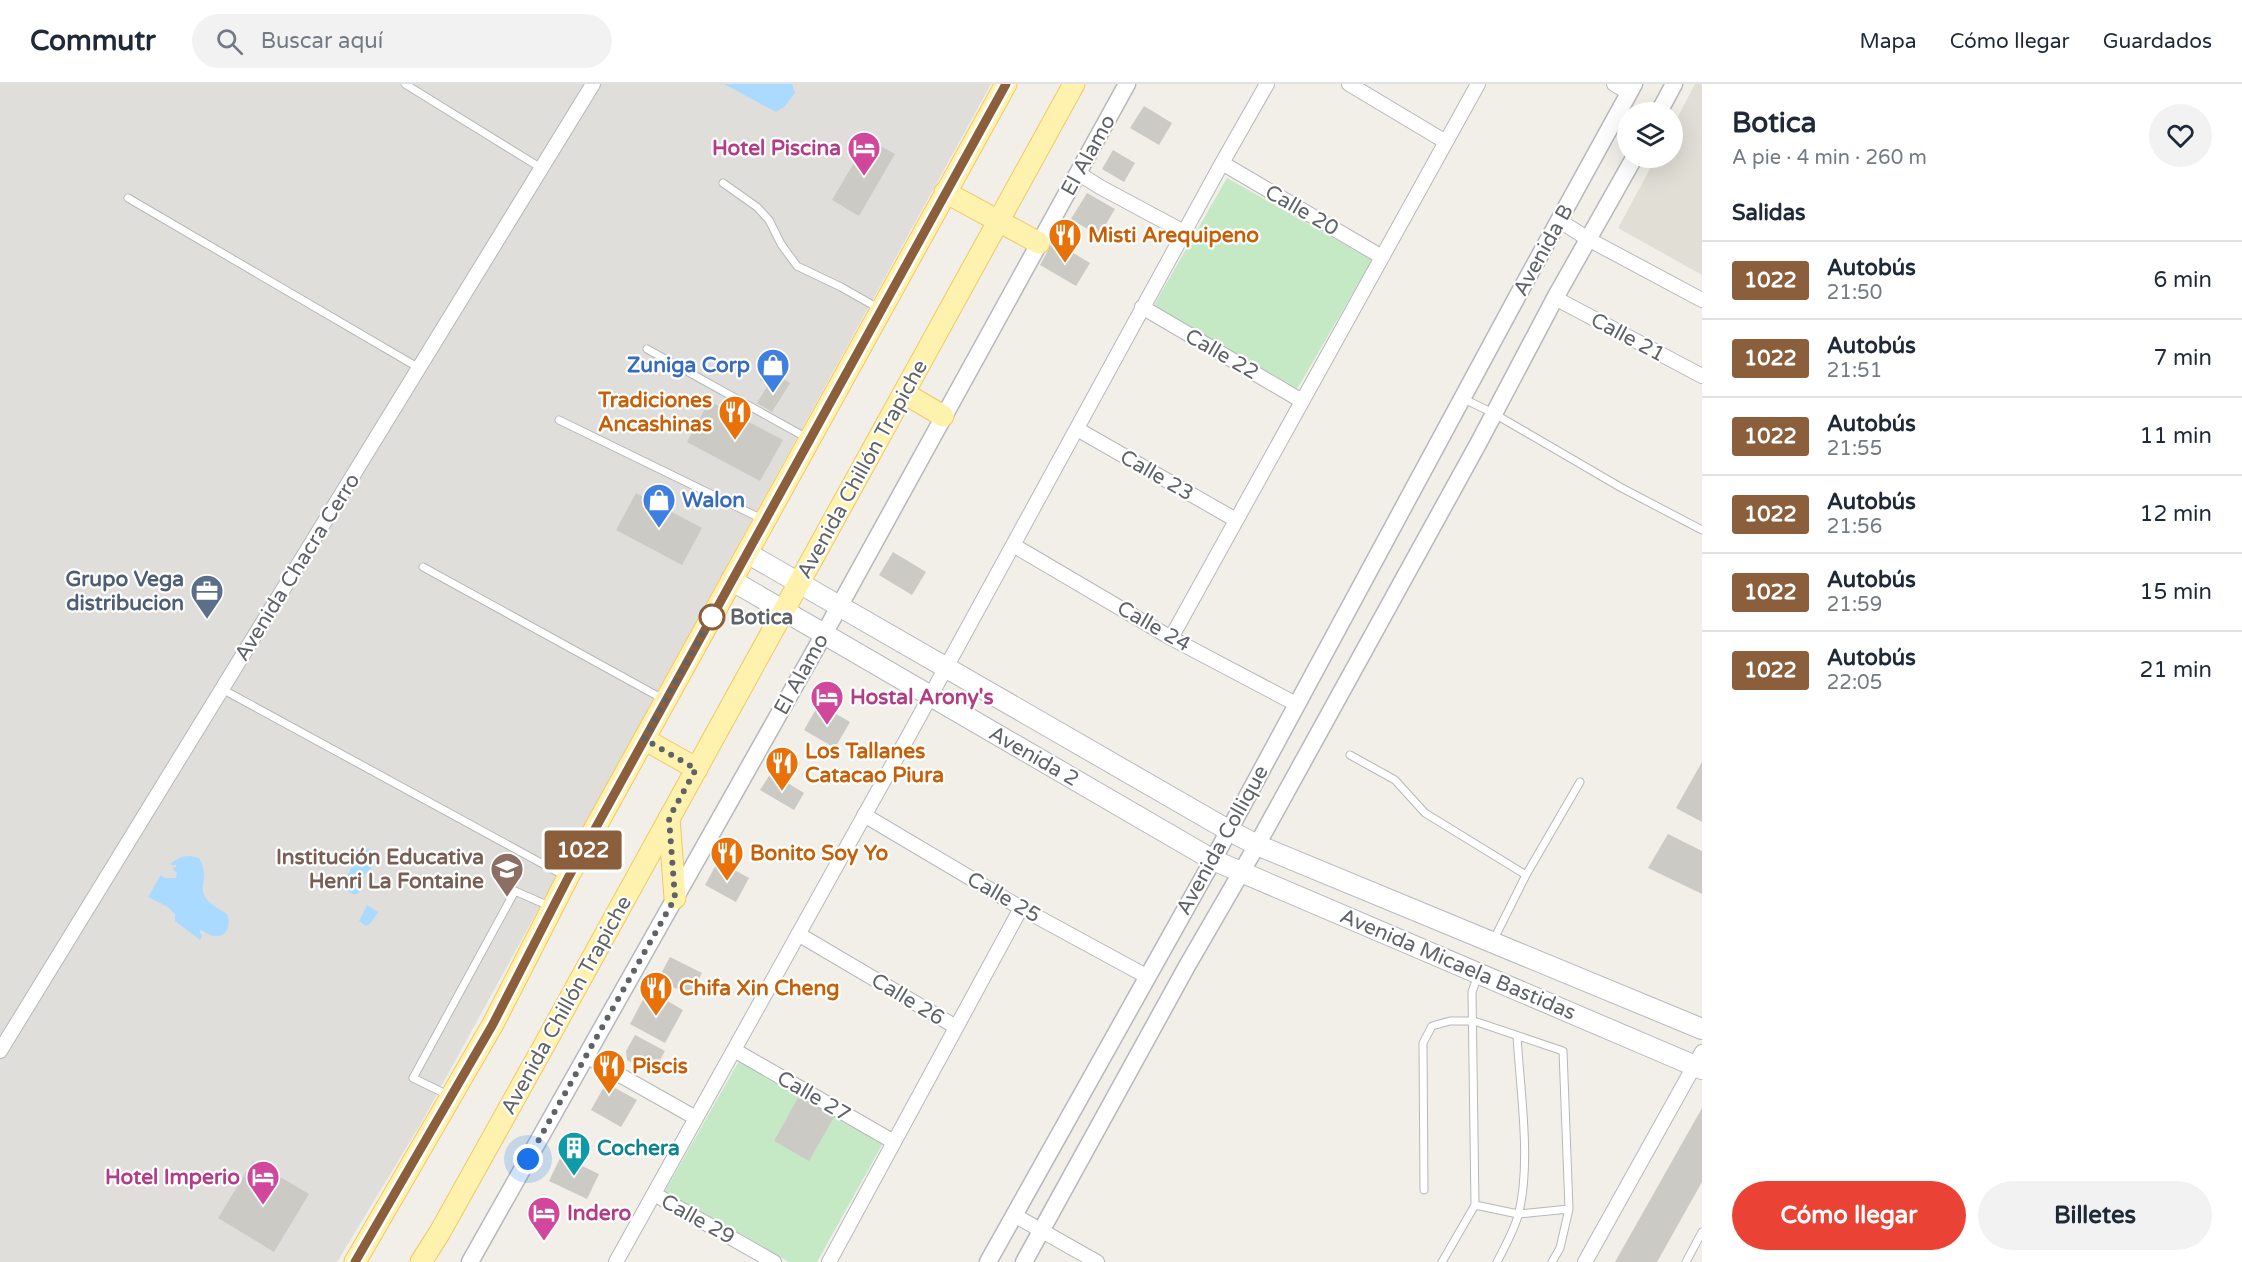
<!DOCTYPE html>
<html lang="es">
<meta charset="utf-8">
<style>
:root{--surface:#fff;--page:#f2f2f3;--text:#1f2937;--muted:#747a83;--line:#e0e1e3;--accent:#ea4335}
body{margin:0;font-family:"Varela Round",sans-serif;background:var(--page);color:var(--text);height:100vh;display:flex;flex-direction:column;font-size:22px;white-space:nowrap}
*{box-sizing:border-box;margin:0}
p{font-size:20px;color:var(--muted)}
.icon{flex:none;width:33px;height:33px;fill:none;stroke:currentColor;stroke-width:2;stroke-linecap:round;stroke-linejoin:round}
.map{position:relative;flex:1;overflow:hidden}
.side{display:flex;flex-direction:column;background:var(--surface);width:540px}
.side>*{flex:none}
.badge{padding:0 12px;border-radius:4px;font-size:21px;line-height:39px}
.buttons{position:absolute;left:1617px;top:18px;display:grid;gap:12px}
.buttons a{display:grid;place-items:center;width:66px;height:66px;border-radius:50%;background:var(--surface);box-shadow:0 6px 24px #0002;font-size:30px}
.you{position:absolute;width:30px;height:30px;margin:-15px;border:4px solid #fff;border-radius:50%;background:#1a73e8;box-shadow:0 0 0 9px #1a73e833}
.map>.badge{position:absolute;translate:-50% -50%;box-shadow:0 0 0 3px #fff}
h2{padding:0 30px;font-size:22px;line-height:54px}
.round{display:grid;place-items:center;flex:none;width:63px;height:63px;border-radius:32px;background:var(--page)}
.head{display:flex;align-items:center;justify-content:space-between;height:102px;padding:0 30px}
h1{font-size:28px;font-weight:800;line-height:45px}
.cta{display:flex;gap:12px;margin-top:auto;padding:12px 30px}
.cta a{flex:1;height:69px;border-radius:36px;background:var(--accent);color:#fff;font-size:24px;font-weight:800;line-height:69px;text-align:center}
.cta a+a{background:var(--page);color:var(--text)}
ul{padding:0;list-style:none}
li{display:flex;align-items:center;gap:18px;height:78px;padding:0 30px;border-top:2px solid var(--line)}
li div{flex:1}
li b{display:block;font-size:22px}
li em{font-style:normal}
li .badge{min-width:66px;font-weight:700;text-align:center}
header{display:flex;align-items:center;gap:36px;box-sizing:border-box;height:84px;padding:0 30px;background:var(--surface);border-bottom:2px solid var(--line)}
header strong{font-size:28px}
nav{display:flex;gap:33px;margin-inline-start:auto;font-size:21px}
.search{width:420px;height:54px;background:var(--page);display:flex;align-items:center;gap:15px;box-sizing:border-box;padding:0 21px;border-radius:33px;color:var(--muted);font-size:22px}
main{display:flex;flex:1;min-height:0}
.map>svg:first-child{display:block}
</style>
<header>
<strong>Commutr</strong>
<div class="search"><svg class="icon" aria-label="search" viewBox="0 0 24 24"><circle cx="10" cy="10" r="6"/><path d="M15 15l6 6"/></svg>Buscar aquí</div>
<nav><a>Mapa</a><a>Cómo llegar</a><a>Guardados</a></nav>
</header>
<main>
<div class="map">
<svg width="1702" height="1178" viewBox="0 0 1702 1178">
<rect width="100%" height="100%" fill="#f1efe8"/>
<path fill="#e0deda" d="M 0,0 L 991,0 L 420,1041 L 337,1178 L 0,1178 Z"/>
<path fill="#e1ded6" d="M 1695,0 L 1702,0 L 1702,191 L 1618,144 L 1656,74 L 1672,74 L 1673,42 Z"/>
<path fill="#c5e8c5" d="M 1227,94 L 1372,176 L 1297,305 L 1153,223 Z
M 739,977 L 883,1059 L 817,1178 L 789,1178 L 664,1109 Z"/>
<path fill="#aadaff" d="M 724,0 L 792,0 L 795,9 L 785,22 L 776,28 Z
M 362,764 L 372,766 L 376,778 C 366,794 360,786 360,808 L 355,811 L 342,804 L 338,799 L 349,789 L 357,766 Z
M 190,772 L 199,774 C 215,802 184,806 227,830 C 231,839 228,854 214,852 C 210,852 204,847 200,846 L 200,849 L 202,851 L 200,856 L 175,837 L 175,830 L 168,823 L 148,813 L 161,791 L 165,794 L 176,794 L 177,789 L 172,784 L 176,783 L 176,781 L 171,781 L 171,779 L 181,773 Z
M 367,821 L 378,828 L 370,840 L 366,842 L 359,837 Z"/>
<path fill="#cccac5" d="M 1144,22 L 1172,39 L 1159,61 L 1130,44 Z
M 868,55 L 895,70 L 859,132 L 832,116 Z
M 1113,66 L 1135,79 L 1124,98 L 1102,85 Z
M 1087,109 L 1115,125 L 1099,152 L 1071,135 Z
M 1053,157 L 1090,179 L 1076,202 L 1040,181 Z
M 767,286 L 790,299 L 772,328 L 757,319 L 768,301 L 760,296 Z
M 709,317 L 783,356 L 760,397 L 687,358 Z
M 636,409 L 702,444 L 682,481 L 616,446 Z
M 893,468 L 926,488 L 912,511 L 879,491 Z
M 819,620 L 850,638 L 835,664 L 804,646 Z
M 1702,678 L 1702,738 L 1676,724 Z
M 771,689 L 804,709 L 794,726 L 760,706 Z
M 1668,750 L 1702,767 L 1702,810 L 1648,784 Z
M 718,777 L 749,794 L 736,818 L 705,801 Z
M 670,873 L 702,889 L 690,912 L 658,895 Z
M 648,906 L 683,926 L 665,959 L 630,940 Z
M 635,951 L 665,967 L 652,990 L 627,976 L 626,967 Z
M 606,999 L 637,1016 L 621,1043 L 591,1026 Z
M 799,1012 L 834,1033 L 809,1077 L 774,1057 Z
M 1702,1024 L 1702,1098 L 1657,1178 L 1615,1178 Z
M 561,1072 L 599,1090 L 587,1115 L 549,1097 Z
M 253,1077 L 309,1110 L 274,1168 L 218,1134 Z"/>
<g fill="none" stroke-linecap="round" stroke-linejoin="round">
<g stroke="#b5b8bc" stroke-width="9">
<path id="service" d="M 405,0 L 541,84
M 723,99 L 757,123 L 769,136 L 781,160 L 797,182 L 841,203 L 878,224
M 128,114 L 419,284
M 647,265 L 807,354
M 1462,314 L 1493,329 L 1620,403 L 1702,446
M 559,336 L 764,436
M 423,483 L 663,615
M 222,605 L 565,792
M 1350,671 L 1395,696 L 1425,729 L 1526,791
M 1493,857 L 1526,791 L 1580,698
M 448,1011 L 413,994 L 515,807 L 549,822
M 1424,1106 L 1423,959 L 1432,942 L 1450,937 L 1474,937 L 1563,967 L 1569,1125 L 1560,1164 L 1552,1178
M 1475,1121 L 1518,1130 L 1569,1125
M 1442,1178 L 1475,1121 L 1472,908 L 1478,891
M 1497,1178 C 1505,1163 1513,1148 1518,1132 C 1532,1080 1520,1006 1517,952
M 1686,1178 L 1702,1148"/>
</g>
<g stroke="#b5b8bc" stroke-width="16">
<path id="minor" d="M 1349,0 L 1446,58
M 1614,0 L 1629,9
M 1222,79 L 1382,173
M 1078,89 L 1100,103 L 1184,148
M 1560,137 L 1588,155 L 1702,216
M 1555,214 L 1702,292
M 1142,223 L 1302,317
M 1077,345 L 1236,436
M 1013,461 L 1171,554 L 1296,620
M 1171,554 L 1478,0
M 864,731 L 1021,824 L 1146,892
M 798,850 L 956,943
M 734,966 L 894,1058
M 0,967 L 593,0
M 586,972 L 696,1034
M 654,1110 L 774,1178
M 1014,1131 L 1097,1178
M 616,1178 L 908,653 L 1222,79 L 1267,0
M 829,1178 L 1021,824
M 1585,1178 L 1702,968"/>
</g>
<g stroke="#b5b8bc" stroke-width="19">
<path id="tertiary" d="M 1659,28 L 1674,0
M 470,1178 L 824,550 L 1127,0
M 988,1178 L 1213,776 L 1518,211 L 1634,0
M 1024,1178 L 1187,882 L 1257,761 L 1478,360 L 1555,214 L 1634,74"/>
</g>
<g stroke="#b6babf" stroke-width="22">
<path id="secondary" d="M 747,469 L 1228,746 L 1257,761 L 1702,945
M 731,496 L 1213,776 L 1702,985"/>
</g>
<g stroke="#f2c960" stroke-width="23">
<path id="primary" d="M 945,108 L 1039,159
M 904,309 L 943,332
M 644,655 L 697,685
M 669,734 L 675,814
M 355,1178 L 493,940 L 568,793 L 1006,0
M 421,1178 L 440,1148 L 541,967 L 1074,0"/>
</g>
<use href="#service" stroke="#fff" stroke-width="7"/>
<use href="#minor" stroke="#fff" stroke-width="14"/>
<use href="#tertiary" stroke="#fff" stroke-width="16"/>
<use href="#secondary" stroke="#fff" stroke-width="20"/>
<use href="#primary" stroke="#fff2af" stroke-width="21"/>
</g>
<g fill="none" stroke-linecap="round" stroke-linejoin="round">
<g stroke="#fff" stroke-width="14">
<path id="line" d="M 355,1178 L 493,940 L 568,794 L 1006,0"/>
</g>
<use href="#line" stroke="#8b5e3c" stroke-width="9"/>
<path stroke="#5f6368" stroke-width="6" stroke-dasharray="0 10.8" d="M 528,1075 L 675,814 L 669,734 L 696,685 L 644,655 L 712,533"/>
</g>
<defs>
<g id="hotel-pin" transform="scale(1.725)"><path d="M0 17L-7.5 6A9.5 9.5 0 1 1 7.5 6Z" fill="#d1479c" stroke="#fff"/><path d="M-6-4.5h1.5V1H6V5H4.5V3h-9V5H-6ZM-4 0a1.8 1.8 0 1 1 3.6 0ZM.5 0V-2.5h3Q6-2.5 6 0Z" fill="#fff"/></g>
<g id="restaurant-pin" transform="scale(1.725)"><path d="M0 17L-7.5 6A9.5 9.5 0 1 1 7.5 6Z" fill="#e8710a" stroke="#fff"/><path d="M-5-6h1v4h1v-4h1v4h1v-4h1v5L-1.5 .5V6h-2V.5L-5-1ZM5-6V6H3V1.5H1.5Q1.5-4 5-6Z" fill="#fff"/></g>
<g id="shop-pin" transform="scale(1.725)"><path d="M0 17L-7.5 6A9.5 9.5 0 1 1 7.5 6Z" fill="#3f7fe0" stroke="#fff"/><path d="M-5-2.5h2.3a2.7 3.5 0 0 1 5.4 0H5L5.5 6h-11ZM-1.5-2.5h3a1.5 2.3 0 0 0-3 0Z" fill="#fff"/></g>
<g id="office-pin" transform="scale(1.725)"><path d="M0 17L-7.5 6A9.5 9.5 0 1 1 7.5 6Z" fill="#5c6f8a" stroke="#fff"/><path d="M-6-3h4V-5.5h4V-3h4V5H-6ZM-1-4.5V-3h2v-1.5ZM-6 0V1H6V0Z" fill="#fff"/></g>
<g id="school-pin" transform="scale(1.725)"><path d="M0 17L-7.5 6A9.5 9.5 0 1 1 7.5 6Z" fill="#8d6e63" stroke="#fff"/><path d="M0-5L7-2L0 1L-7-2ZM-4 1L0 2.5L4 1V4Q0 6-4 4Z" fill="#fff"/></g>
<g id="building-pin" transform="scale(1.725)"><path d="M0 17L-7.5 6A9.5 9.5 0 1 1 7.5 6Z" fill="#0f9aa8" stroke="#fff"/><path d="M-4-6H4V6H1V3H-1V6H-4ZM-2.5-4.3h1.7v1.8h-1.7ZM.8-4.3h1.7v1.8H.8ZM-2.5-1h1.7V.8h-1.7ZM.8-1h1.7V.8H.8Z" fill="#fff"/></g>
</defs>
<g fill-rule="evenodd">
<use href="#hotel-pin" x="864" y="64"/>
<use href="#restaurant-pin" x="1065" y="151"/>
<use href="#shop-pin" x="773" y="281"/>
<use href="#restaurant-pin" x="735" y="328"/>
<use href="#shop-pin" x="659" y="416"/>
<use href="#office-pin" x="207" y="507"/>
<use href="#hotel-pin" x="827" y="613"/>
<use href="#restaurant-pin" x="782" y="679"/>
<use href="#restaurant-pin" x="727" y="769"/>
<use href="#school-pin" x="507" y="785"/>
<use href="#restaurant-pin" x="656" y="904"/>
<use href="#restaurant-pin" x="609" y="982"/>
<use href="#building-pin" x="574" y="1064"/>
<use href="#hotel-pin" x="263" y="1093"/>
<use href="#hotel-pin" x="544" y="1129"/>
</g>
<circle fill="#fff" stroke="#8b5e3c" stroke-width="3" cx="712" cy="533" r="12"/>
<g text-anchor="middle" stroke-width="4.5" stroke-linejoin="round" paint-order="stroke">
<g font-size="21" font-weight="bold" fill="#b23c85" stroke="#fff" text-anchor="end">
<text x="841" y="71">Hotel Piscina</text>
<text x="850" y="620" text-anchor="start">Hostal Arony's</text>
<text x="240" y="1100">Hotel Imperio</text>
<text x="567" y="1136" text-anchor="start">Indero</text>
</g>
<g font-size="21" fill="#5f6368" stroke="#fff">
<text transform="translate(1088 71) rotate(-61)" y="7">El Alamo</text>
<text transform="translate(1302 126) rotate(30)" y="7">Calle 20</text>
<text transform="translate(1543 166) rotate(-61)" y="7">Avenida B</text>
<text transform="translate(1628 253) rotate(28)" y="7">Calle 21</text>
<text transform="translate(1222 270) rotate(30)" y="7">Calle 22</text>
<text transform="translate(862 385) rotate(-61)" y="7">Avenida Chillón Trapiche</text>
<text transform="translate(1157 391) rotate(30)" y="7">Calle 23</text>
<text transform="translate(297 483) rotate(-58)" y="7">Avenida Chacra Cerro</text>
<text transform="translate(1154 542) rotate(30)" y="7">Calle 24</text>
<text transform="translate(801 590) rotate(-61)" y="7">El Alamo</text>
<text transform="translate(1034 672) rotate(30)" y="7">Avenida 2</text>
<text transform="translate(1222 756) rotate(-61)" y="7">Avenida Collique</text>
<text transform="translate(1004 813) rotate(30)" y="7">Calle 25</text>
<text transform="translate(1458 880) rotate(23)" y="7">Avenida Micaela Bastidas</text>
<text transform="translate(908 915) rotate(31)" y="7">Calle 26</text>
<text transform="translate(566 921) rotate(-61)" y="7">Avenida Chillón Trapiche</text>
<text transform="translate(814 1012) rotate(30)" y="7">Calle 27</text>
<text transform="translate(698 1135) rotate(29)" y="7">Calle 29</text>
</g>
<g font-size="21" font-weight="bold" fill="#c56008" stroke="#fff" text-anchor="start">
<text x="1088" y="158">Misti Arequipeno</text>
<text x="712" y="323" text-anchor="end">Tradiciones<tspan x="712" dy="24">Ancashinas</tspan></text>
<text x="805" y="674">Los Tallanes<tspan x="805" dy="24">Catacao Piura</tspan></text>
<text x="750" y="776">Bonito Soy Yo</text>
<text x="679" y="911">Chifa Xin Cheng</text>
<text x="632" y="989">Piscis</text>
</g>
<g font-size="21" font-weight="bold" fill="#366cbe" stroke="#fff" text-anchor="end">
<text x="750" y="288">Zuniga Corp</text>
<text x="682" y="423" text-anchor="start">Walon</text>
</g>
<g font-size="21" font-weight="bold" fill="#4e5e75" stroke="#fff" text-anchor="end">
<text x="184" y="502">Grupo Vega<tspan x="184" dy="24">distribucion</tspan></text>
</g>
<g font-size="21" font-weight="bold" fill="#5f6368" stroke="#fff" text-anchor="start">
<text x="730" y="540">Botica</text>
</g>
<g font-size="21" font-weight="bold" fill="#785e54" stroke="#fff" text-anchor="end">
<text x="484" y="780">Institución Educativa<tspan x="484" dy="24">Henri La Fontaine</tspan></text>
</g>
<g font-size="21" font-weight="bold" fill="#0d838f" stroke="#fff" text-anchor="start">
<text x="597" y="1071">Cochera</text>
</g>
</g>
</svg>
<div class="buttons">
<a><svg class="icon" aria-label="layers" viewBox="0 0 24 24"><path d="M12 4l9 5-9 5-9-5zM3 14l9 5 9-5"/></svg></a>
</div>
<div class="you" style="left:528px;top:1075px"></div>
<b class="badge" style="left:583px;top:766px;background:#8b5e3c;color:#fff">1022</b>
</div>
<section class="side">
<div class="head"><div><h1>Botica</h1><p>A pie · 4 min · 260 m</p></div><a class="round"><svg class="icon" aria-label="heart" viewBox="0 0 24 24"><path d="M12 20l-8-8c-3-5 5-10 8-4 3-6 11-1 8 4z"/></svg></a></div>
<h2>Salidas</h2>
<ul>
<li><span class="badge" style="background:#8b5e3c;color:#fff">1022</span><div><b>Autobús</b><p>21:50</p></div><em>6 min</em></li>
<li><span class="badge" style="background:#8b5e3c;color:#fff">1022</span><div><b>Autobús</b><p>21:51</p></div><em>7 min</em></li>
<li><span class="badge" style="background:#8b5e3c;color:#fff">1022</span><div><b>Autobús</b><p>21:55</p></div><em>11 min</em></li>
<li><span class="badge" style="background:#8b5e3c;color:#fff">1022</span><div><b>Autobús</b><p>21:56</p></div><em>12 min</em></li>
<li><span class="badge" style="background:#8b5e3c;color:#fff">1022</span><div><b>Autobús</b><p>21:59</p></div><em>15 min</em></li>
<li><span class="badge" style="background:#8b5e3c;color:#fff">1022</span><div><b>Autobús</b><p>22:05</p></div><em>21 min</em></li>
</ul>
<div class="cta"><a>Cómo llegar</a><a>Billetes</a></div>
</section>
</main>
